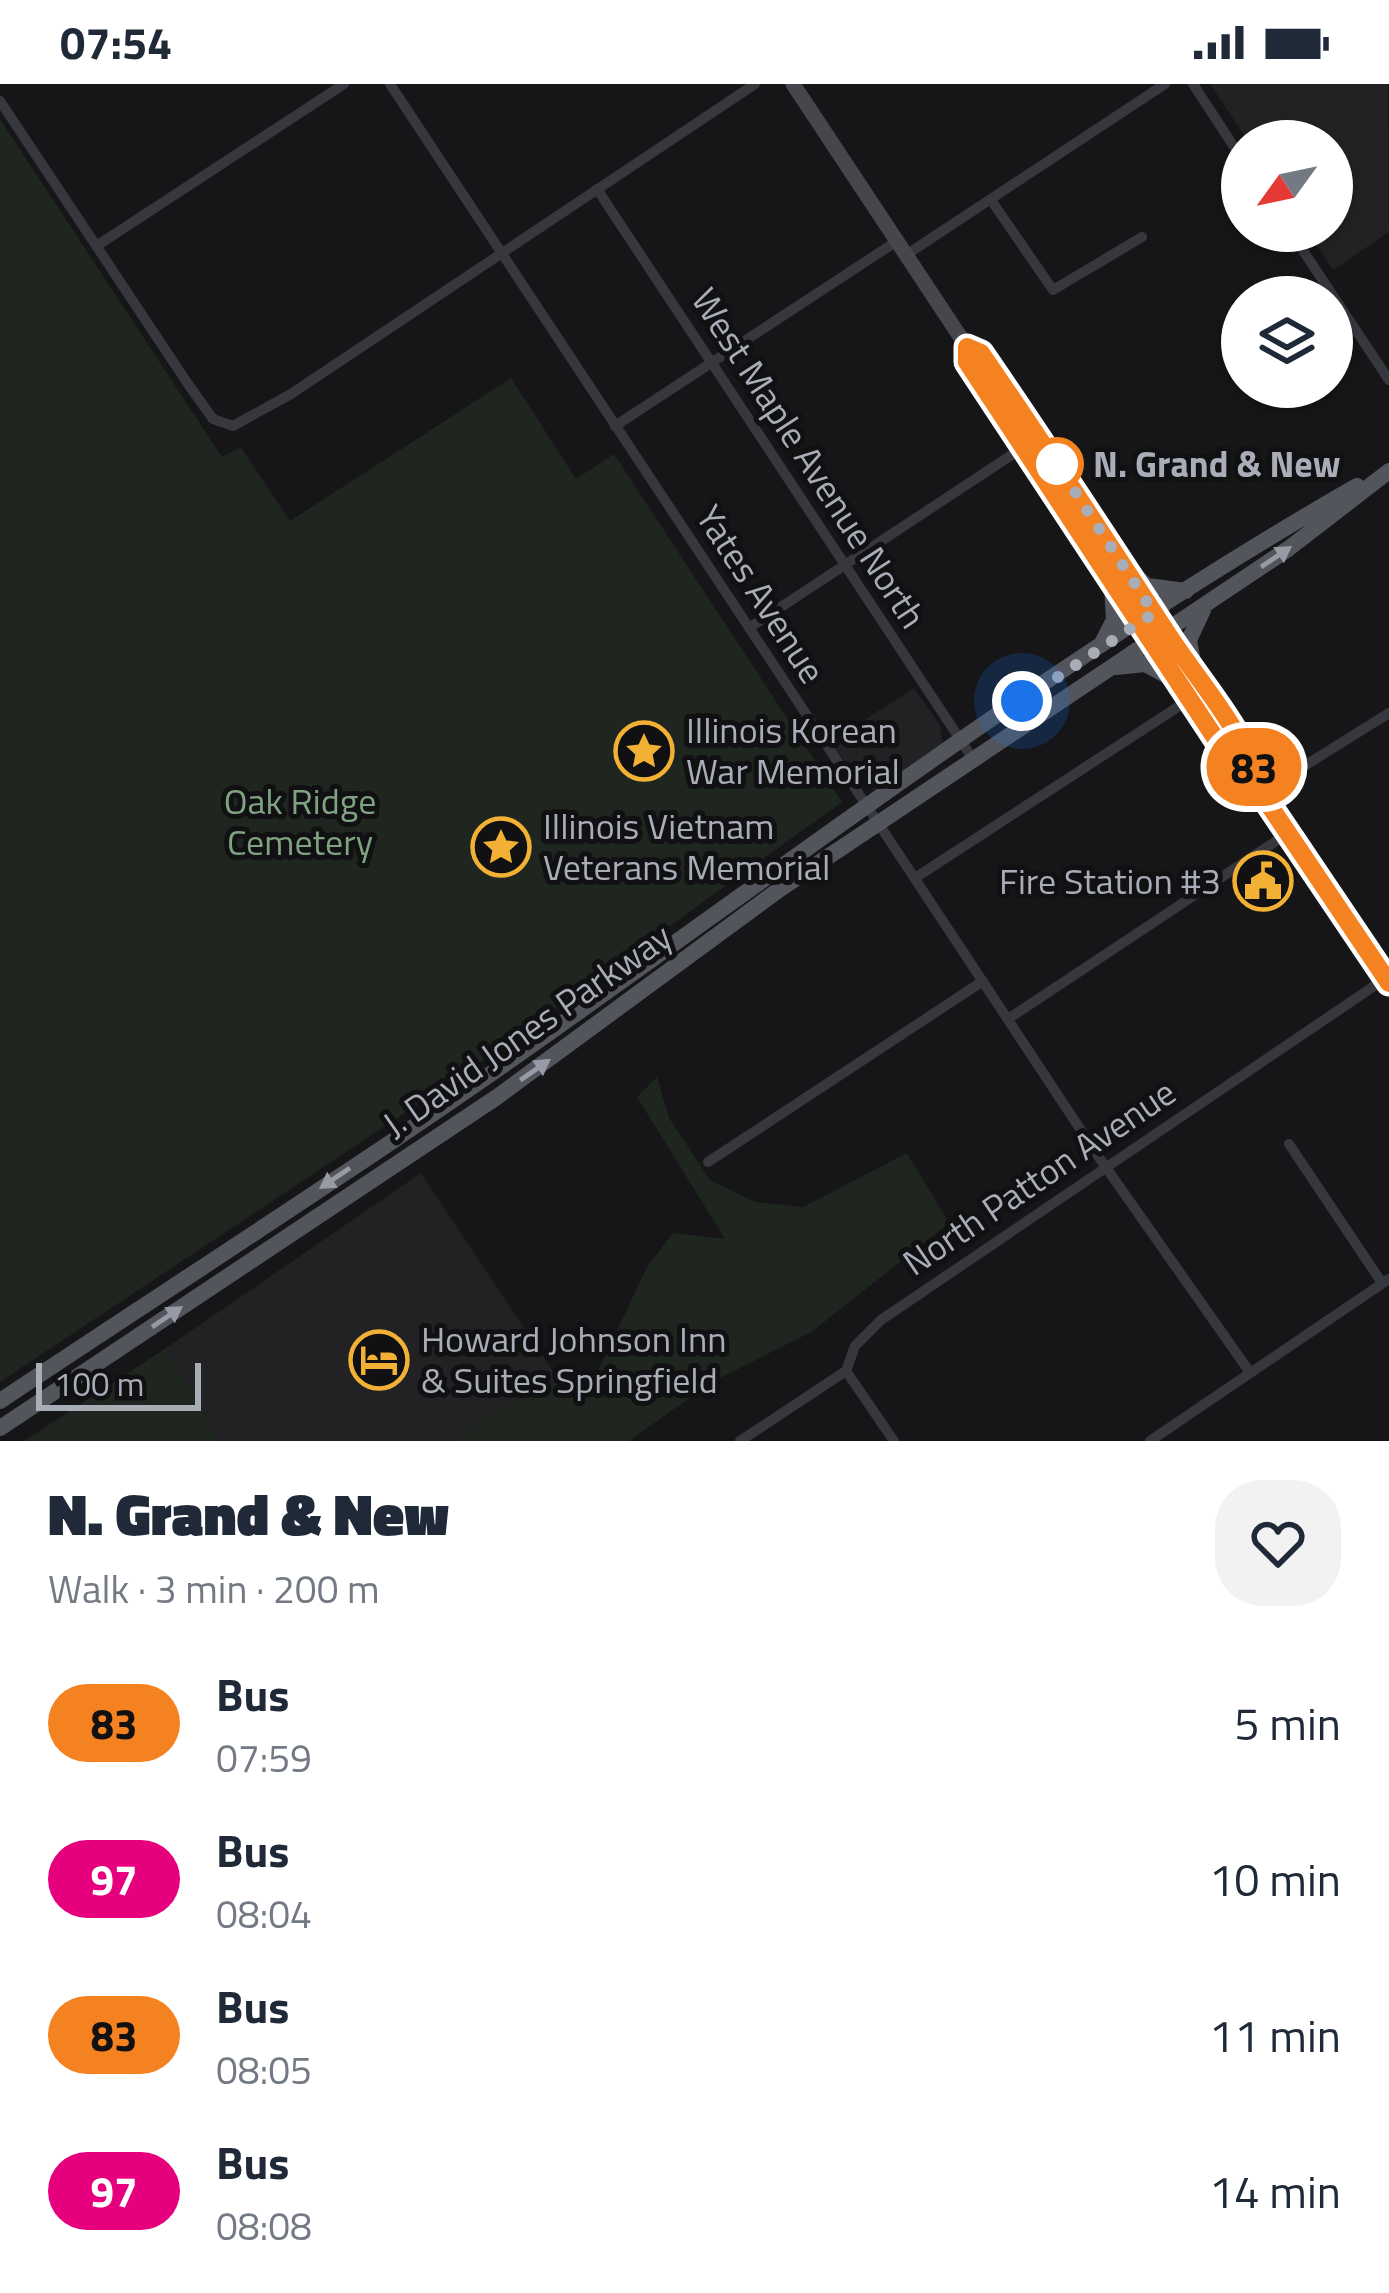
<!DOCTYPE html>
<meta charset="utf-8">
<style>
:root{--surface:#fff;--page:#f2f2f3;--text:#1f2937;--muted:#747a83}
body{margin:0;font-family:"Titillium Web",sans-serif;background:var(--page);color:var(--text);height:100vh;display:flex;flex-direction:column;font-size:45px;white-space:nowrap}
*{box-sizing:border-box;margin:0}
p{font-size:39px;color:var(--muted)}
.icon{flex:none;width:66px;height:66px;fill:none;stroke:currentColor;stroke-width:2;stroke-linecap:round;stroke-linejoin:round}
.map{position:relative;height:1357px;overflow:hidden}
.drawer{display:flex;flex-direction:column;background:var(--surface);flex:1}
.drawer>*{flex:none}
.badge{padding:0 24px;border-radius:39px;font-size:42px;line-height:78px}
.needle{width:78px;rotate:237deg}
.tools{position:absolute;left:1221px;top:36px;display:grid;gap:24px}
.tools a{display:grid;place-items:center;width:132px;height:132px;border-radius:50%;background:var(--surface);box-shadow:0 3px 9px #0004;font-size:60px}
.scale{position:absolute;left:36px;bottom:30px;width:165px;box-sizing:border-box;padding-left:12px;border:6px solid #a8adb8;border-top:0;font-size:33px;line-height:42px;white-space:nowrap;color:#a8adb8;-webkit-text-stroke:9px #111113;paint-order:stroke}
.you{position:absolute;width:60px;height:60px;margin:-30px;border:9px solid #fff;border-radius:50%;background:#1a73e8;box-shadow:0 0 0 18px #1a73e833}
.map>.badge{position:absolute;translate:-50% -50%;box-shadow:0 0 0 6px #fff}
.round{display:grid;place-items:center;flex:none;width:126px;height:126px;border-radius:48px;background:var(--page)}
.overview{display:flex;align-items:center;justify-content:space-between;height:204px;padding:0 48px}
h1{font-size:57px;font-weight:800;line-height:90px}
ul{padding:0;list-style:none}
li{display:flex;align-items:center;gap:36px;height:156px;padding:0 48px}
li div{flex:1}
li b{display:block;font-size:45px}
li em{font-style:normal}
li .badge{min-width:132px;font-weight:700;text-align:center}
.status{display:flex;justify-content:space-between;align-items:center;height:84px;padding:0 60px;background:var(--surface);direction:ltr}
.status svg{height:33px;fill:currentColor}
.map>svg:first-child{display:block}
</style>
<div class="status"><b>07:54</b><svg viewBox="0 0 49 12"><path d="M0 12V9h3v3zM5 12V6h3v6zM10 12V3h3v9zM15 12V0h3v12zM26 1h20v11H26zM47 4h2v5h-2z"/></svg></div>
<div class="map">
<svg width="1389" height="1357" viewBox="0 0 1389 1357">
<rect width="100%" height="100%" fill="#161618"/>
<path fill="#222225" d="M 1210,0 L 1388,0 L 1389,148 L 1333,186 L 1307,147 L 1332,147 L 1332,57 L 1248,57 Z
M 914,604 L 940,641 L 943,661 L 874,706 L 862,702 L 830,658 Z
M 421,1089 L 559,1297 L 541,1301 L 451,1357 L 220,1357 L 166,1264 Z"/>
<path fill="#1e261f" d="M 0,35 L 222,373 L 241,363 L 290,437 L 511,294 L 576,395 L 614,370 L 842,718 L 468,987 L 0,1298 Z
M 657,993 L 669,1034 L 710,1096 L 755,1118 L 803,1123 L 907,1069 L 949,1139 L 813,1247 L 712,1298 L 629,1357 L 451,1357 L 541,1301 L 596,1291 L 647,1183 L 673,1149 L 725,1155 L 637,1013 Z
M 166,1264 L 220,1357 L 24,1357 Z"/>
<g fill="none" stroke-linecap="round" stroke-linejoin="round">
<path stroke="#37383d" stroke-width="10" d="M 390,0 L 1100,1075 L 1249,1287
M 1193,0 L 1242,75
M 0,17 L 188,300 L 213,335 L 233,342 L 291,310 L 755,0
M 597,105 L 973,675
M 991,116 L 1053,206 L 1142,153
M 1290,147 L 1389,296
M 98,161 L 344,0
M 906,171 L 1165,0
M 615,342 L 897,157
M 749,544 L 1039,353
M 1261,709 L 1389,629
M 915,794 L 1187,617
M 1008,935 L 1288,749
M 1289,1060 L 1382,1199
M 708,1078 L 983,897
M 846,1287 L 894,1357
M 740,1357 L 846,1287 L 855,1262 L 881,1236 L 1389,892
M 1150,1357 L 1389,1195"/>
<path stroke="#45474d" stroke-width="15" d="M 793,0 L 967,263 L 967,278 L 1215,657 L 1243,696 L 1261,709
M 967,263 L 981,269 C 1045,362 1107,457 1169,552 C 1201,601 1248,651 1261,709 L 1389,899"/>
<path stroke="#53555c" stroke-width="16" d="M 1122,480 L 1147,502 L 1186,507
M 1101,561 L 1114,536 L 1112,502
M 1116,583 L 1145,580 L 1173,595
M 1195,590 L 1189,556 L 1203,526
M 0,1317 C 174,1201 351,1088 522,968 C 796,775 1065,569 1357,402
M 0,1344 L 497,1013 L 780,805 L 1288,465 L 1389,387"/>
</g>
<defs><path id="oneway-solid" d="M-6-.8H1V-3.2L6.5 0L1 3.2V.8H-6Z" transform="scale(3)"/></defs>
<g fill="#979ba6">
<use href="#oneway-solid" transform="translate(1276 473) rotate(-34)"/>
<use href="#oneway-solid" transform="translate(535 986) rotate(-35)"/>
<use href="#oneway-solid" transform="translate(335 1094) rotate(146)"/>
<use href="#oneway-solid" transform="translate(167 1233) rotate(-34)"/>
</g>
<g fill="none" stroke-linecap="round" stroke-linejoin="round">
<g stroke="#fff" stroke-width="27">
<path id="line" d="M 1243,696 L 967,278 L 967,263 L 981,269 C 1045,362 1107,457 1169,552 C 1201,601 1248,651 1261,709 L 1389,899"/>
</g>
<use href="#line" stroke="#f58220" stroke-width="18"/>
<path stroke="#a8adb8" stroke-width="12" stroke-dasharray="0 21.6" d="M 1022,617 L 1154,529 L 1057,380"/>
</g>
<defs>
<g id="sight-ring" transform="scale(3)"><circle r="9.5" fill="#111113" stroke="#f2b134" stroke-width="1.5"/><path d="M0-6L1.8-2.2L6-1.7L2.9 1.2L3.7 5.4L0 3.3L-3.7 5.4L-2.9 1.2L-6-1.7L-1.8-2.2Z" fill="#f2b134"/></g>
<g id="civic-ring" transform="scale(3)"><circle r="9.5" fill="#111113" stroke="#f2b134" stroke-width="1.5"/><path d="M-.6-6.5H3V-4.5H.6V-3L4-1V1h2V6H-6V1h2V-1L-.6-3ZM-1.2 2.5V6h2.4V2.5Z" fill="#f2b134"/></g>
<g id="hotel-ring" transform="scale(3)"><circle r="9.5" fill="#111113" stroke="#f2b134" stroke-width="1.5"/><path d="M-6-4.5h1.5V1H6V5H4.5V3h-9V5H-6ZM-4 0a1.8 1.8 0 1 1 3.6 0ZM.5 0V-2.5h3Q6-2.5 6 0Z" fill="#f2b134"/></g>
</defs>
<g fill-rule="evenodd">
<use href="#sight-ring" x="644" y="667"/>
<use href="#sight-ring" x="501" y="763"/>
<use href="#civic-ring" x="1263" y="797"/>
<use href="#hotel-ring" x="379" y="1276"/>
</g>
<circle fill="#fff" stroke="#f58220" stroke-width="6" cx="1057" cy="380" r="24"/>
<g text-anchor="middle" stroke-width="10" stroke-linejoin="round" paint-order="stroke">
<g font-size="36" fill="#a8adb8" stroke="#111113">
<text transform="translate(809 374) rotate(57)" y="13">West Maple Avenue North</text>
<text transform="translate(761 510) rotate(57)" y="13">Yates Avenue</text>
<text transform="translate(527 946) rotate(-35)" y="13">J. David Jones Parkway</text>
<text transform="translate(1039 1093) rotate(-34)" y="13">North Patton Avenue</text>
</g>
<g font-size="36" font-weight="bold" fill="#a8adb8" stroke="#111113" text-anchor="start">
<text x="1093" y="393">N. Grand &amp; New</text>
</g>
<g font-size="36" fill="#a8adb8" stroke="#111113" text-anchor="start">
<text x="686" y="659">Illinois Korean<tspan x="686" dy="41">War Memorial</tspan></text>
<text x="543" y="755">Illinois Vietnam<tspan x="543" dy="41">Veterans Memorial</tspan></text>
<text x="1221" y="810" text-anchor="end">Fire Station #3</text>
<text x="421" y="1268">Howard Johnson Inn<tspan x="421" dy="41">&amp; Suites Springfield</tspan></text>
</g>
<g font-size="36" fill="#7fa381" stroke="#111113">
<text x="300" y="730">Oak Ridge<tspan x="300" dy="41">Cemetery</tspan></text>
</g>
</g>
</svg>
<div class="tools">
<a><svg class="needle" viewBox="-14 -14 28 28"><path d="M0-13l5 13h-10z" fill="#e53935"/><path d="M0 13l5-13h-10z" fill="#747a83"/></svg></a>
<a><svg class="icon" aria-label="layers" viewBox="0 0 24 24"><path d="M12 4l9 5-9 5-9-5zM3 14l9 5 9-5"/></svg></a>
</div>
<div class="scale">100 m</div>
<div class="you" style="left:1022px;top:617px"></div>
<b class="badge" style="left:1254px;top:683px;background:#f58220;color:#111">83</b>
</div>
<section class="drawer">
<div class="overview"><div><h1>N. Grand &amp; New</h1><p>Walk · 3 min · 200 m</p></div><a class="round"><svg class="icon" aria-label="heart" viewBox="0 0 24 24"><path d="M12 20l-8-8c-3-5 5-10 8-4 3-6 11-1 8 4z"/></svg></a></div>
<ul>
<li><span class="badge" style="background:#f58220;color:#111">83</span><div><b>Bus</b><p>07:59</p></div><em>5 min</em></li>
<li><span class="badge" style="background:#e6007e;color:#fff">97</span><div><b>Bus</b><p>08:04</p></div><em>10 min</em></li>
<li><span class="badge" style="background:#f58220;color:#111">83</span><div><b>Bus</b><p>08:05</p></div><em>11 min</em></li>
<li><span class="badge" style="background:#e6007e;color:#fff">97</span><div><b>Bus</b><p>08:08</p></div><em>14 min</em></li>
</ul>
</section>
